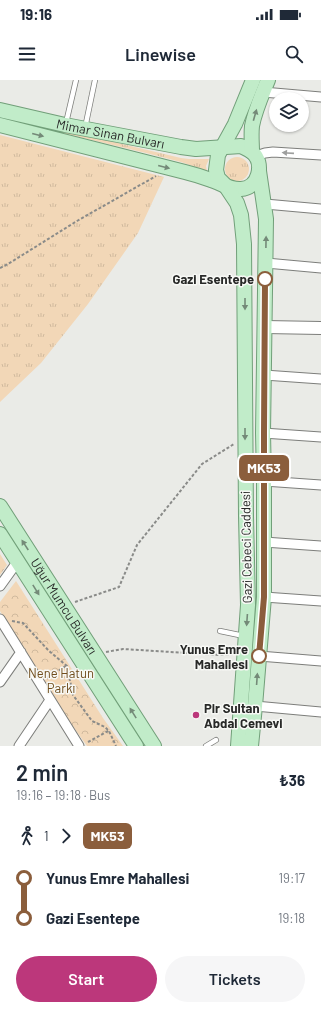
<!DOCTYPE html>
<meta charset="utf-8">
<style>
:root{--surface:#fff;--page:#f6f6f7;--text:#1f2937;--muted:#747a83;--accent:#bc377b}
body{margin:0;font-family:Barlow,sans-serif;background:var(--page);color:var(--text);height:100vh;display:flex;flex-direction:column;font-size:15px;white-space:nowrap}
*{box-sizing:border-box;margin:0}
p{font-size:13px;color:var(--muted)}
.icon{flex:none;width:22px;height:22px;fill:none;stroke:currentColor;stroke-width:2;stroke-linecap:round;stroke-linejoin:round}
.map{position:relative;height:666px;overflow:hidden}
.sheet{display:flex;flex-direction:column;background:var(--surface);flex:1}
.sheet>*{flex:none}
.badge{padding:0 8px;border-radius:6px;font-size:14px;line-height:26px}
.fabs{position:absolute;left:269px;top:12px;display:grid;gap:8px}
.fabs a{display:grid;place-items:center;width:40px;height:40px;border-radius:50%;background:var(--surface);box-shadow:0 1px 3px #0004;font-size:20px}
.map>.badge{position:absolute;translate:-50% -50%;box-shadow:0 0 0 2px #fff}
.legs{display:flex;align-items:center;gap:6px;height:44px;padding:0 16px;font-size:13px}
.legs p{margin-inline-start:auto}
.head{display:flex;align-items:center;justify-content:space-between;height:68px;padding:0 16px}
h1{font-size:22px;font-weight:600;line-height:30px}
.action{display:flex;gap:8px;margin-top:auto;padding:8px 16px}
.action a{flex:1;height:46px;border-radius:24px;background:var(--accent);color:#fff;font-size:16px;font-weight:600;line-height:46px;text-align:center}
.action a+a{background:var(--page);color:var(--text)}
ul{padding:0 16px;list-style:none}
li{display:flex;align-items:center;gap:14px;height:40px;font-size:15px}
li i{display:grid;place-items:center;width:6px;height:100%;margin:0 5px;background:currentColor}
li i::after{content:'';width:10px;height:10px;margin:-5px;border:3px solid;border-radius:50%;background:var(--surface)}
li p{margin-inline-start:auto}
li:first-child i{background:linear-gradient(#0000 50%,currentColor 0)}
li:last-child i{background:linear-gradient(currentColor 50%,#0000 0)}
.status{display:flex;justify-content:space-between;align-items:center;height:28px;padding:0 20px;background:var(--surface);direction:ltr}
.status svg{height:11px;fill:currentColor}
header{display:flex;justify-content:space-between;align-items:center;height:52px;padding:0 16px;background:var(--surface);font-size:18px;font-weight:600}
.map>svg:first-child{display:block}
</style>
<div class="status"><b>19:16</b><svg viewBox="0 0 49 12"><path d="M0 12V9h3v3zM5 12V6h3v6zM10 12V3h3v9zM15 12V0h3v12zM26 1h20v11H26zM47 4h2v5h-2z"/></svg></div>
<header><svg class="icon" aria-label="menu" viewBox="0 0 24 24"><path d="M4 6h16M4 12h16M4 18h16"/></svg>Linewise<svg class="icon" aria-label="search" viewBox="0 0 24 24"><circle cx="10" cy="10" r="6"/><path d="M15 15l6 6"/></svg></header>
<div class="map">
<svg width="321" height="666" viewBox="0 0 321 666">
<defs>
<pattern id="grass-tufts" width="24" height="20" patternUnits="userSpaceOnUse"><rect width="24" height="20" fill="#f2d7b7"/><path d="M3 7l-1-3M5 7V3M7 7l1-3M15 17l-1-3M17 17v-4M19 17l1-3" fill="none" stroke="#d0b99d"/></pattern>
<pattern id="park-crowns" width="20" height="18" patternUnits="userSpaceOnUse"><rect width="20" height="18" fill="#f2d7b7"/><path d="M2 6a3 3 0 1 1 6 0M12 15a3 3 0 1 1 6 0" fill="none" stroke="#d0b99d"/></pattern>
</defs>
<rect width="100%" height="100%" fill="#eaebe7"/>
<path fill="url(#grass-tufts)" d="M 0,35 L 181,78 L 189,79 L 209,79 L 206,86 L 207,91 L 181,82 L 146,73 L 0,38 Z
M 0,55 L 164,97 L 138,153 L 88,224 L 41,283 L 0,322 Z
M225 89a12 12 0 1 1 24 0a12 12 0 1 1-24 0Z"/>
<path fill="url(#park-crowns)" d="M 0,474 L 7,485 L 0,495 Z
M 16,501 L 103,638 L 123,666 L 87,666 L 46,609 L 0,531 L 0,522 Z"/>
<g fill="none" stroke-linecap="round" stroke-linejoin="round">
<g stroke="#7d7e7b" stroke-width="6">
<path id="lane" d="M 66,43 L 76,0
M 85,48 L 95,0
M 220,551 L 244,556
M 206,666 L 216,660"/>
</g>
<g stroke="#7d7e7b" stroke-width="11">
<path id="street" d="M 263,12 L 321,17
M 256,76 L 265,73 L 273,72 L 321,75
M 265,124 L 321,129
M 266,183 L 321,188
M 264,295 L 321,299
M 263,353 L 321,357
M 264,401 L 321,405
M 264,462 L 321,466
M 0,506 L 18,481
M 264,517 L 321,521
M 0,539 L 79,666
M 259,576 L 321,581
M 0,602 L 21,572
M 255,626 L 321,632
M 19,666 L 50,620"/>
</g>
<g stroke="#7d7e7b" stroke-width="14">
<path id="secondary" d="M 265,247 L 321,248"/>
</g>
<g stroke="#719f79" stroke-width="16">
<g id="primary">
<path id="s1" d="M 0,30 L 65,45 L 181,67 L 196,69 L 241,66 C 245,68 248,69 252,72 C 265,83 259,108 241,109 C 230,110 221,103 211,100 C 203,97 193,94 185,92 L 0,45"/>
<path d="M 252,72 C 252,63 251,55 252,46 C 255,30 262,15 268,0"/>
<path id="s2" d="M 0,426 L 154,666"/>
<path d="M 0,454 L 136,666"/>
<path d="M 238,666 L 248,525 L 246,436 L 244,164 L 241,135 L 237,123 L 225,105 L 218,98 L 216,90 L 218,75 L 235,44 L 253,0"/>
<path d="M 251,666 L 255,626 L 264,517 L 264,401 L 263,353 L 266,139 L 259,91"/>
</g>
</g>
<path stroke="#8a8b89" stroke-width="2" stroke-dasharray="3 2" stroke-linecap="butt" d="M 0,188 L 8,184 L 77,141 L 156,96
M 75,522 L 119,507 L 137,465 L 202,384 L 234,364
M 12,541 L 23,543 L 49,571 L 67,586 L 73,615 L 92,641 L 105,647 L 109,651 L 116,666
M 106,572 L 123,569 L 219,575 L 233,574
M 46,598 L 66,586
M 88,662 L 110,650"/>
<use href="#lane" stroke="#fff" stroke-width="4.5"/>
<use href="#street" stroke="#fff" stroke-width="9"/>
<use href="#secondary" stroke="#fff" stroke-width="12"/>
<use href="#primary" stroke="#c1ecc9" stroke-width="14"/>
</g>
<defs><path id="oneway-solid" d="M-6-.8H1V-3.2L6.5 0L1 3.2V.8H-6Z"/></defs>
<g fill="#748a78">
<use href="#oneway-solid" transform="translate(255 35) rotate(-74)"/>
<use href="#oneway-solid" transform="translate(38 55) rotate(14)"/>
<use href="#oneway-solid" transform="translate(164 87) rotate(14)"/>
<use href="#oneway-solid" transform="translate(266 162) rotate(-89)"/>
<use href="#oneway-solid" transform="translate(245 224) rotate(90)"/>
<use href="#oneway-solid" transform="translate(245 354) rotate(90)"/>
<use href="#oneway-solid" transform="translate(25 465) rotate(-123)"/>
<use href="#oneway-solid" transform="translate(36 510) rotate(58)"/>
<use href="#oneway-solid" transform="translate(247 540) rotate(94)"/>
<use href="#oneway-solid" transform="translate(257 599) rotate(-86)"/>
<use href="#oneway-solid" transform="translate(133 633) rotate(-122)"/>
</g>
<use fill="#9e9f9e" href="#oneway-solid" transform="translate(288 73) rotate(-176)"/>
<g fill="none" stroke-linecap="round" stroke-linejoin="round">
<g stroke="#fff" stroke-width="9">
<path id="line-1" d="M 259,576 L 264,517 L 264,353 L 265,199"/>
</g>
<use href="#line-1" stroke="#8b5e3c" stroke-width="6"/>
</g>
<g fill="#fff" stroke="#8b5e3c" stroke-width="2">
<circle cx="265" cy="199" r="7"/>
<circle cx="259" cy="576" r="7"/>
</g>
<circle fill="#bc377b" stroke="#f7f8f5" stroke-width="1.5" cx="196" cy="635" r="4"/>
<g text-anchor="middle" stroke-width="3" stroke-linejoin="round" paint-order="stroke">
<g font-size="13" fill="#282928" stroke="#f7f8f5">
<text dy="5" stroke="none"><textPath href="#s1" startOffset="113">Mimar Sinan Bulvarı</textPath></text>
<text transform="translate(246 467) rotate(-91)" y="5">Gazi Cebeci Caddesi</text>
<text dy="5" stroke="none"><textPath href="#s2" startOffset="119">Uğur Mumcu Bulvarı</textPath></text>
</g>
<g font-size="13" font-weight="bold" fill="#282928" stroke="#f7f8f5" text-anchor="end">
<text x="254" y="204">Gazi Esentepe</text>
<text x="248" y="574">Yunus Emre<tspan x="248" dy="15">Mahallesi</tspan></text>
</g>
<g font-size="13" fill="#704d1c" stroke="#f7f8f5">
<text x="61" y="598">Nene Hatun<tspan x="61" dy="15">Parkı</tspan></text>
</g>
<g font-size="13" font-weight="bold" fill="#282928" stroke="#f7f8f5" text-anchor="start">
<text x="204" y="633">Pir Sultan<tspan x="204" dy="15">Abdal Cemevi</tspan></text>
</g>
</g>
</svg>
<div class="fabs">
<a><svg class="icon" aria-label="layers" viewBox="0 0 24 24"><path d="M12 4l9 5-9 5-9-5zM3 14l9 5 9-5"/></svg></a>
</div>
<b class="badge" style="left:264px;top:388px;background:#8b5e3c;color:#fff">MK53</b>
</div>
<section class="sheet">
<div class="head"><div><h1>2 min</h1><p>19:16 – 19:18 · Bus</p></div><b>₺36</b></div>
<div class="legs"><svg class="icon" aria-label="walk" viewBox="0 0 24 24"><circle cx="13" cy="4" r="2"/><path d="M13 8l-2 6 4 7M11 14l-3 7M7 12l3-4h3l4 4"/></svg>1<svg class="icon" aria-label="forward" viewBox="0 0 24 24"><path d="M9 5l7 7-7 7"/></svg><b class="badge" style="background:#8b5e3c;color:#fff">MK53</b></div>
<ul>
<li><i style="color:#8b5e3c"></i><b>Yunus Emre Mahallesi</b><p>19:17</p></li>
<li><i style="color:#8b5e3c"></i><b>Gazi Esentepe</b><p>19:18</p></li>
</ul>
<div class="action"><a>Start</a><a>Tickets</a></div>
</section>
